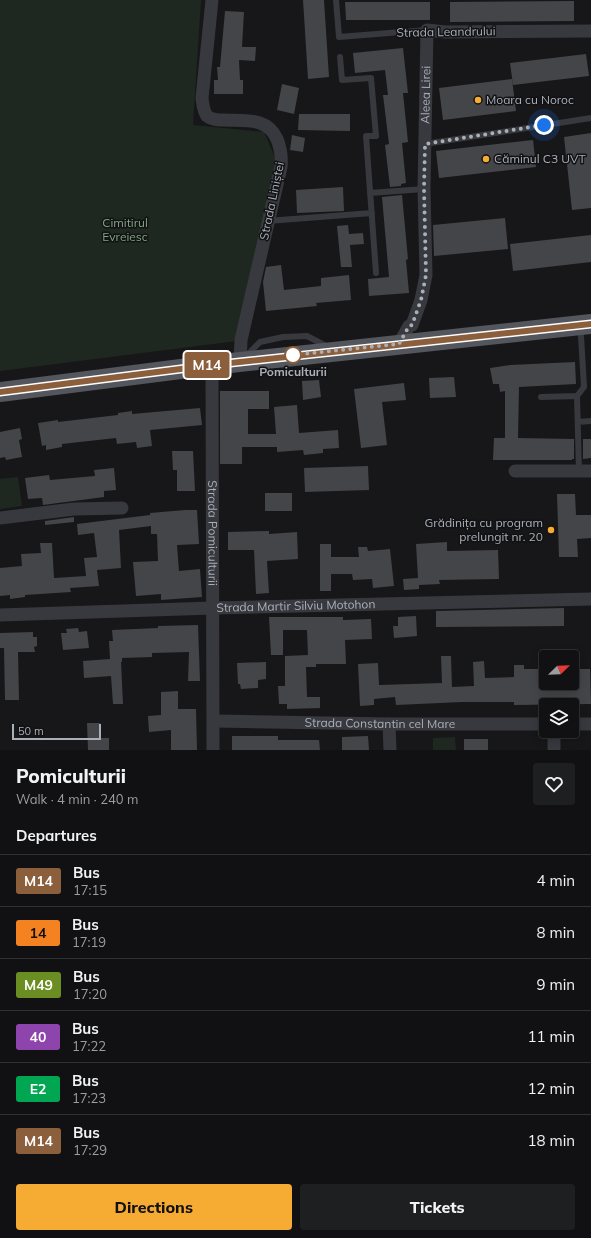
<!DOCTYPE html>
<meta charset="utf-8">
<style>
:root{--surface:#111113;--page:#1e1f21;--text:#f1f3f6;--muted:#9c9da0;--line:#303133;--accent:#f6ac33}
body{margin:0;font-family:Mulish,sans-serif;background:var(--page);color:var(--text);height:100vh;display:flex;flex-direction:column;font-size:15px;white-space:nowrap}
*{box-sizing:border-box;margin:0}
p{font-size:13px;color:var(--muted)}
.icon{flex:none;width:22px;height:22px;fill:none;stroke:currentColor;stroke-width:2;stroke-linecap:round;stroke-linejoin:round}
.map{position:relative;height:750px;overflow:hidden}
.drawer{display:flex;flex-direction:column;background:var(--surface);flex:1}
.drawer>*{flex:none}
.badge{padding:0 8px;border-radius:3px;font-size:14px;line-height:26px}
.needle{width:26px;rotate:67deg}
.buttons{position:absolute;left:539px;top:650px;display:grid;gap:8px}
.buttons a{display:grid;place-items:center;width:40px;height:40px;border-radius:4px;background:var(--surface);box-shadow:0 2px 10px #0003,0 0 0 1px var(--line);font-size:20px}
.scale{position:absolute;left:12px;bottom:10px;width:89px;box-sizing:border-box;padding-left:4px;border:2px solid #a9afb9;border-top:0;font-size:11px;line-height:14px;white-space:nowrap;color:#a9afb9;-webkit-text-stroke:3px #121214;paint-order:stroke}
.you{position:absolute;width:20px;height:20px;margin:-10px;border:3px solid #fff;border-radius:50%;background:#1a73e8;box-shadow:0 0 0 6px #1a73e833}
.map>.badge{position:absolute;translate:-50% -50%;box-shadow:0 0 0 2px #fff}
h2{padding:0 16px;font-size:15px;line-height:36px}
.round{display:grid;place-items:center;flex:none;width:42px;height:42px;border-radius:4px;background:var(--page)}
.headline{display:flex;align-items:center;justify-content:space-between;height:68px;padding:0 16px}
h1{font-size:19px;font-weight:800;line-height:30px}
.cta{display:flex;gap:8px;margin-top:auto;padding:8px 16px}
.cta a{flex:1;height:46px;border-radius:4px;background:var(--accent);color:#111;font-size:16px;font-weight:800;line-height:46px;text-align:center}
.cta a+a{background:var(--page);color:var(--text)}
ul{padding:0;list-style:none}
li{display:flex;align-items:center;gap:12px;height:52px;padding:0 16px;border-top:1px solid var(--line)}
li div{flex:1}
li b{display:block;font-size:15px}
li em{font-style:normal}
li .badge{min-width:44px;font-weight:700;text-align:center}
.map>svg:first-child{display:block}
</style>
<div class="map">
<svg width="591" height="750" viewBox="0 0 591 750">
<rect width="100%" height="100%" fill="#171719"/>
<path fill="#1f2820" d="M 0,0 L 201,0 L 193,125 L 264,132 L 277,162 L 237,341 L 0,371 Z
M 18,477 L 22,506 L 0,509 L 0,479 Z
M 455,737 L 456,750 L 433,750 L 433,738 Z"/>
<path fill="#434549" d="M 303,0 L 324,0 L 329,77 L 308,79 Z
M 574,1 L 574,21 L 450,22 L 450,2 Z
M 345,2 L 430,2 L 430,20 L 346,20 Z
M 225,11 L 244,12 L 242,47 L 256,47 L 255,61 L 239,60 L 240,80 L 243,80 L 243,94 L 214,94 L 214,80 L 218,80 L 217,67 L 220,67 Z
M 403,48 L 408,93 L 403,93 L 408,142 L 402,143 L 406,183 L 401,184 L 401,186 L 390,187 L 385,145 L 389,144 L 383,95 L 388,95 L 385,70 L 355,73 L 353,53 Z
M 586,54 L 589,76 L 513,85 L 510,63 Z
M 512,79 L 516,111 L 443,120 L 439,88 Z
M 282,84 L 299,88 L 294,114 L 277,110 Z
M 299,114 L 350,114 L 350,131 L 298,130 Z
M 591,133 L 591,208 L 572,210 L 564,137 Z
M 292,135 L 305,138 L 303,152 L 290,150 Z
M 533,140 L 536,167 L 439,178 L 436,151 Z
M 343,187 L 344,211 L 297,213 L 296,190 Z
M 402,195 L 408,259 L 406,260 L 409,293 L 369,296 L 368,279 L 389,277 L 382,197 Z
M 505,218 L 508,249 L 434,256 L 433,225 Z
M 348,225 L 349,234 L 363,233 L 364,244 L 350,245 L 352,267 L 341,267 L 337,226 Z
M 591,235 L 591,262 L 513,271 L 510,244 Z
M 281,265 L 284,290 L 321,286 L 321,278 L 349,275 L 351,300 L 316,303 L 317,306 L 266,311 L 263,282 L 266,267 Z
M 575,362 L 576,384 L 519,387 L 518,438 L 574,439 L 574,459 L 572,459 L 572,460 L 493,460 L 494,438 L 505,438 L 505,391 L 500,392 L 499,384 L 493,384 L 490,368 L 510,365 Z
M 454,377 L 456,397 L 430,398 L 429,378 Z
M 319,380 L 321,397 L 303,400 L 302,381 Z
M 404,383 L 406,400 L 382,402 L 387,445 L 361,448 L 354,389 Z
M 220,391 L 269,391 L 269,409 L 248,409 L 248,434 L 276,434 L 274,407 L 297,405 L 299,433 L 338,430 L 339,448 L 323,449 L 323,453 L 304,455 L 303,450 L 277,452 L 277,447 L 242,447 L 242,464 L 220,464 Z
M 200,408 L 202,425 L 150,430 L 152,446 L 137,448 L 136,442 L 117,444 L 116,438 L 62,444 L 62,447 L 46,450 L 46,445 L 42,446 L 38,423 L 58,420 L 58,422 L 118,415 L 118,413 L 132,411 L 132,414 Z
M 20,428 L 22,439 L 19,440 L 22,457 L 6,460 L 5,457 L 0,458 L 0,432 Z
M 583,439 L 591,439 L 591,458 L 583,459 Z
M 172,451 L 193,451 L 195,491 L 177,491 L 177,470 L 173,470 Z
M 368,466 L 369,490 L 305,492 L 304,468 Z
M 114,468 L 116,490 L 104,491 L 104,497 L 43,505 L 42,498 L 28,499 L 25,478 L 49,475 L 50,480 L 95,476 L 94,470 Z
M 265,493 L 292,493 L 292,511 L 265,511 Z
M 557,494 L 575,494 L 576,515 L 591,515 L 591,538 L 577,539 L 578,557 L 559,557 Z
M 185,510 L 197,510 L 199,544 L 177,545 L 179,571 L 200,569 L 202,597 L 161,600 L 161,594 L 136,596 L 133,562 L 158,561 L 157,534 L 151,534 L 151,526 L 119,530 L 121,568 L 97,570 L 99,586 L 70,588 L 71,592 L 25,595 L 25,597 L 10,599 L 10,595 L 0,596 L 0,568 L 22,566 L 21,554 L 41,553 L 40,543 L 52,543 L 54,578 L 86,576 L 84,558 L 97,557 L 94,533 L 78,535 L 77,524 L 150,515 L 150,513 Z
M 74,517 L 74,522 L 45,525 L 45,521 Z
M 269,531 L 269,534 L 297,532 L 298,559 L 267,561 L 269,593 L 256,594 L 254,550 L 228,550 L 228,532 Z
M 447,542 L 447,551 L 498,550 L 499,579 L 439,580 L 440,584 L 419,585 L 419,589 L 404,590 L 403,579 L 418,578 L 416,544 Z
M 320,544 L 331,544 L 331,557 L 359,557 L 358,547 L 367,547 L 368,551 L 390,549 L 394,586 L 373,588 L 372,579 L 353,580 L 352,574 L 331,574 L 331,591 L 320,591 Z
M 564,608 L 564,626 L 436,627 L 436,611 Z
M 416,616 L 417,636 L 394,638 L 393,626 L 398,626 L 398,617 Z
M 269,617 L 343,617 L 343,620 L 371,619 L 372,639 L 345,640 L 346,664 L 316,664 L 316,667 L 306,667 L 307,697 L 320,697 L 320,708 L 287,709 L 287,704 L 279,704 L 278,686 L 285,686 L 285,656 L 308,655 L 307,630 L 283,630 L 283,655 L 271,655 Z
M 198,625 L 200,681 L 188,681 L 189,652 L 152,653 L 152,657 L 122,658 L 122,662 L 121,662 L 123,704 L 113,704 L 111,676 L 84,678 L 83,661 L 110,659 L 109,641 L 113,641 L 112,630 L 158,628 L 158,626 Z
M 78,628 L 79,632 L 87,631 L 89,648 L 63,650 L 61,633 L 67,633 L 66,629 Z
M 33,632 L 33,637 L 37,637 L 37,646 L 34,647 L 35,652 L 18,652 L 19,700 L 5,700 L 4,648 L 0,648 L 0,633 Z
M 441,656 L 451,656 L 452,687 L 474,686 L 473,662 L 484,661 L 485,678 L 514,677 L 514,665 L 524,665 L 524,669 L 538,669 L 538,678 L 546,678 L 546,683 L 557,683 L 557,687 L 579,686 L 579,669 L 590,669 L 591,704 L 514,705 L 514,702 L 462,702 L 396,705 L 395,697 L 374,699 L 374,705 L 360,706 L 358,664 L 378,663 L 379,685 L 442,683 Z
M 266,662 L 266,679 L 258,680 L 258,688 L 241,689 L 240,684 L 238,684 L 237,663 Z
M 178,691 L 178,709 L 196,709 L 197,750 L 171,750 L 171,730 L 149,732 L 148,716 L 161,715 L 161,692 Z
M 87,723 L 100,723 L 100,738 L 109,738 L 109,750 L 88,750 Z
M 232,736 L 278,736 L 278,740 L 319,740 L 320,750 L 232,750 Z
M 368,736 L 369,750 L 342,750 L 342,737 Z
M 464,739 L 488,739 L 488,750 L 464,750 Z"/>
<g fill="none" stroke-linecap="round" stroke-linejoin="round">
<path stroke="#38393e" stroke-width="6" d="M 336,0 L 339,37 L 427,30
M 340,57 L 342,80 L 371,78 L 376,136 L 366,136 L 376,273
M 425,144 L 591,118
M 370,193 L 424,189
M 267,221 L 372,213
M 246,356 L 260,342 L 283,337 L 307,336 L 328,347
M 577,396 L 584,387 L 581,336
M 541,397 L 577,396 L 579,472
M 578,422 L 591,421"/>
<g stroke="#38393e" stroke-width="13">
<path d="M 212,0 L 202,98 C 203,104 203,111 207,116 C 212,120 219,120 225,120 C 245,121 267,117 277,139 C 281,149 282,157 281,167 L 244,327 L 241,340 L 240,362"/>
<path id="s1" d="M 399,344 L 409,326 L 412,325 L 421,300 L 426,275 L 424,189 L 427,30 L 445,32 L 591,31"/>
<path id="s2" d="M 212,365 L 213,750"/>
<path d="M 515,471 L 591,471"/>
<path d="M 0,518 L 74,509 L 122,508"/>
<path id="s3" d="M 0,615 L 213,608 L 591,599"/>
<path id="s4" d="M 214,721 L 389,724 L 546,724"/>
<path d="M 389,724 L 390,750"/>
<path d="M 572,724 L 591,724"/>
<path d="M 554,750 L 554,731"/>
</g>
<path stroke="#54565d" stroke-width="20" d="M 0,392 L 212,365 L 591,324"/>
</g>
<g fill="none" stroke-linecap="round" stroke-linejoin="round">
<g stroke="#fff" stroke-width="9">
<path id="line" d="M 0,392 L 212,365 L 591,324"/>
</g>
<use href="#line" stroke="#8b5e3c" stroke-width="6"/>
<path stroke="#a9afb9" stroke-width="4" stroke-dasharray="0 7.2" d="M 293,355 L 399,344 L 409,326 L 412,325 L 421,300 L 426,275 L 424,189 L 425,144 L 544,125"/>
</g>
<g fill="#f6ac33" stroke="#121214" stroke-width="1.5">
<circle cx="478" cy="100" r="4"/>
<circle cx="486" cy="159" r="4"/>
<circle cx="551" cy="530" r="4"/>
</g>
<circle fill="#fff" stroke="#8b5e3c" stroke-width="2" cx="293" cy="355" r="8"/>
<g text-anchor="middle" stroke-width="3" stroke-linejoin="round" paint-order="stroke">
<g font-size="12" fill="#a9afb9" stroke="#121214">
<text transform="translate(446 32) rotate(-1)" y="4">Strada Leandrului</text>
<text dy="4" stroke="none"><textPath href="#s1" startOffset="256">Aleea Lirei</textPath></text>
<text transform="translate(272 201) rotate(-78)" y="4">Strada Liniștei</text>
<text dy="4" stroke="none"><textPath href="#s2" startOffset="168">Strada Pomiculturii</textPath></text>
<text dy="4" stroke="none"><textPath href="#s3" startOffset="296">Strada Martir Silviu Motohon</textPath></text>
<text dy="4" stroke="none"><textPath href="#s4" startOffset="166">Strada Constantin cel Mare</textPath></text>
</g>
<g font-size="12" fill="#a9afb9" stroke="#121214" text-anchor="start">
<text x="486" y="104">Moara cu Noroc</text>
<text x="494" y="163">Căminul C3 UVT</text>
<text x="543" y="527" text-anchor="end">Grădinița cu program<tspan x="543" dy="14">prelungit nr. 20</tspan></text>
</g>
<g font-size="12" fill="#80a580" stroke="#121214">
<text x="125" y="227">Cimitirul<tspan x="125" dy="14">Evreiesc</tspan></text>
</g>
<g font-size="12" font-weight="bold" fill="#a9afb9" stroke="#121214">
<text x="293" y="376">Pomiculturii</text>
</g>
</g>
</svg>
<div class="buttons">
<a><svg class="needle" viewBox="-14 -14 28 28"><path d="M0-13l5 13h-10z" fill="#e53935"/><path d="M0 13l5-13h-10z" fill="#9c9da0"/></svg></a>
<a><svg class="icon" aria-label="layers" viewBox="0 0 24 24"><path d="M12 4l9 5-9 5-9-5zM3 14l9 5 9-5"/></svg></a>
</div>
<div class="scale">50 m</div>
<div class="you" style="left:544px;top:125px"></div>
<b class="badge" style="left:207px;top:365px;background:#8b5e3c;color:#fff">M14</b>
</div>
<section class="drawer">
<div class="headline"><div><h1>Pomiculturii</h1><p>Walk · 4 min · 240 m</p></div><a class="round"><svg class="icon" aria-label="heart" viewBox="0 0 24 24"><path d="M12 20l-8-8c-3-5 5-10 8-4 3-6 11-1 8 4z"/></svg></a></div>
<h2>Departures</h2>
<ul>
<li><span class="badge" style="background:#8b5e3c;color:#fff">M14</span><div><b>Bus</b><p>17:15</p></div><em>4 min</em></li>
<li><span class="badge" style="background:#f58220;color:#111">14</span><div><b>Bus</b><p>17:19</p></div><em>8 min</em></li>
<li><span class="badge" style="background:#6b8e23;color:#fff">M49</span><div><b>Bus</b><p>17:20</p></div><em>9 min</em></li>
<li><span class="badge" style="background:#8e44ad;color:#fff">40</span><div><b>Bus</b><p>17:22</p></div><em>11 min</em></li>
<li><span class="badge" style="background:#00a651;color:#fff">E2</span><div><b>Bus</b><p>17:23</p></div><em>12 min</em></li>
<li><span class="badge" style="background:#8b5e3c;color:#fff">M14</span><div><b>Bus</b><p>17:29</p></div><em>18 min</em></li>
</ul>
<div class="cta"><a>Directions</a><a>Tickets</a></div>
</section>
